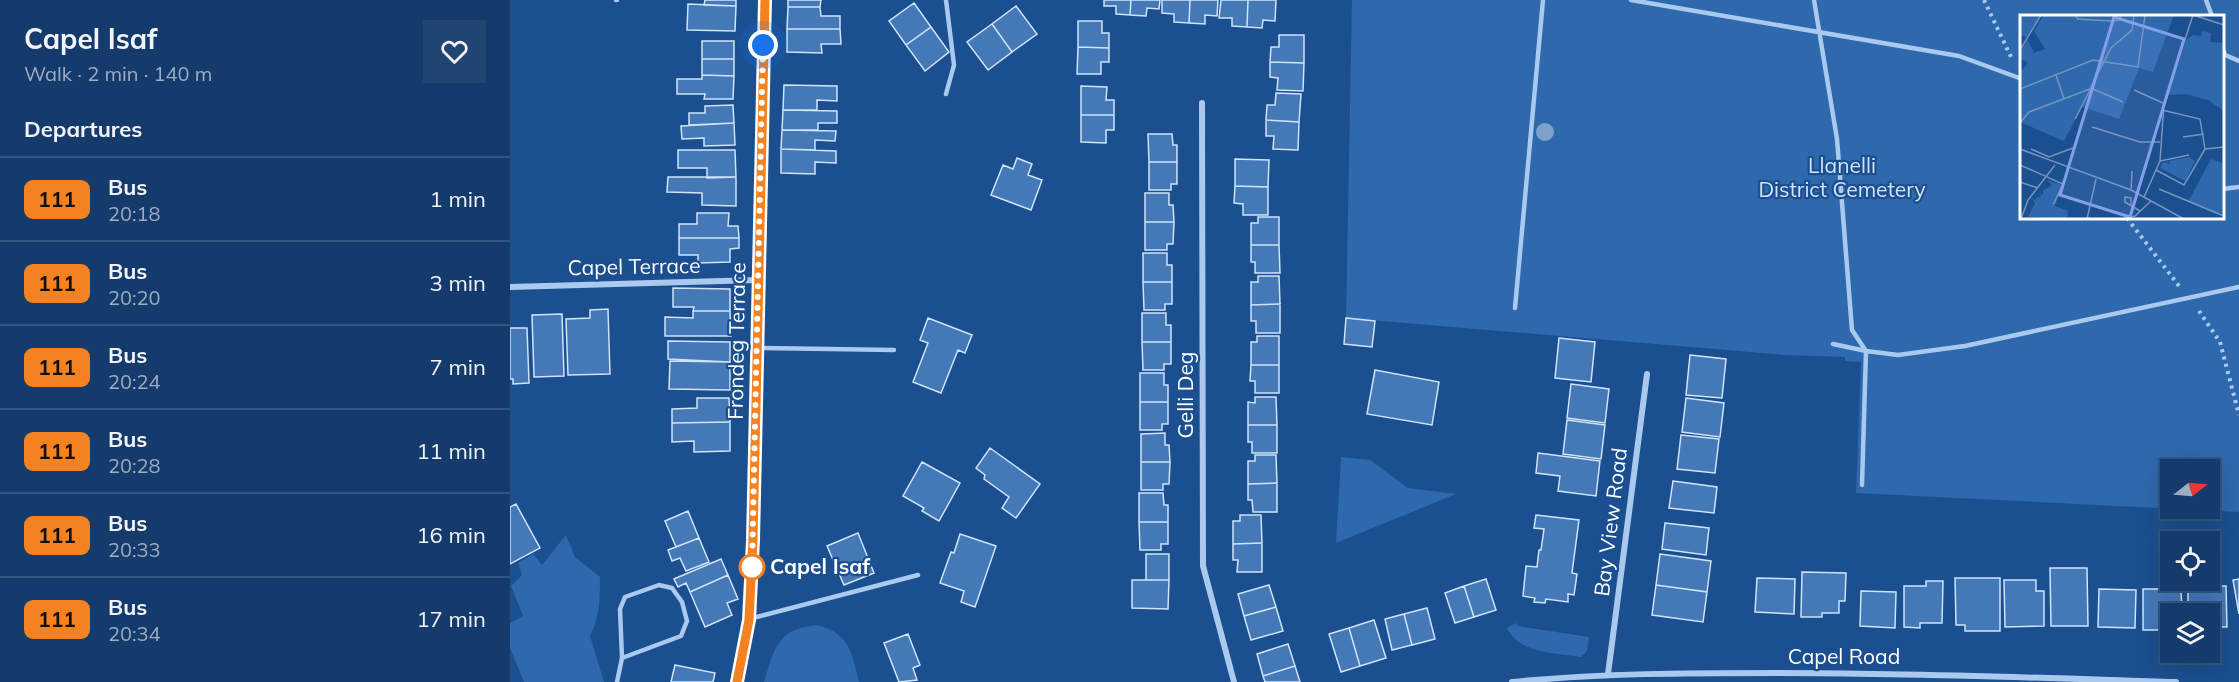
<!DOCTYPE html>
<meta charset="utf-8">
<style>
:root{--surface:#143b6b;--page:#214673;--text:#f1f3f6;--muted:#9dadc1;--line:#33557e}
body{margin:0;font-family:Mulish,sans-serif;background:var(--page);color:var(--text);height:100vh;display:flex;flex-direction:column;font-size:22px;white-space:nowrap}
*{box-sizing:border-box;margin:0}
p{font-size:20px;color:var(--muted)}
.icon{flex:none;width:33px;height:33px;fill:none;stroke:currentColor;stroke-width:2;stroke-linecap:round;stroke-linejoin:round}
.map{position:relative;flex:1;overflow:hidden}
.panel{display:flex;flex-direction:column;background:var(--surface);width:510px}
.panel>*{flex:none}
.badge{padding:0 12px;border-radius:9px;font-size:21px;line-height:39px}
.needle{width:39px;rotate:73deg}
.tools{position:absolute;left:1650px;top:459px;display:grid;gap:12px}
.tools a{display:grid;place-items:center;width:60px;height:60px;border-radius:0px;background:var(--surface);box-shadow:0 6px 24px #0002,0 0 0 2px var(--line);font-size:30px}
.you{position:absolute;width:30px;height:30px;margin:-15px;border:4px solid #fff;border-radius:50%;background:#1a73e8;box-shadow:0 0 0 9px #1a73e833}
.map>.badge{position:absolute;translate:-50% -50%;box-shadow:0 0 0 3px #fff}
h2{padding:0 24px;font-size:22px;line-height:54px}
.round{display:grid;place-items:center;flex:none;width:63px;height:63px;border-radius:0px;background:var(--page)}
.summary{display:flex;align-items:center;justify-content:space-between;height:102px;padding:0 24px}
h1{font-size:28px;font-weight:700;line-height:45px}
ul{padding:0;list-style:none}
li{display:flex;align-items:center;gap:18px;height:84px;padding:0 24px;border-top:2px solid var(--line)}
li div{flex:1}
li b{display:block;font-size:22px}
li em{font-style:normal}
li .badge{min-width:66px;font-weight:700;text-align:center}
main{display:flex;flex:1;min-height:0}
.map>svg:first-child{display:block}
</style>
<main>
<section class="panel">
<div class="summary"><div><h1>Capel Isaf</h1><p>Walk · 2 min · 140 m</p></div><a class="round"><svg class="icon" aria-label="heart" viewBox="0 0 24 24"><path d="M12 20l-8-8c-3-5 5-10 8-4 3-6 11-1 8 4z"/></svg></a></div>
<h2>Departures</h2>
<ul>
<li><span class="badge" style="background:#f58220;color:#111">111</span><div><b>Bus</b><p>20:18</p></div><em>1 min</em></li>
<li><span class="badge" style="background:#f58220;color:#111">111</span><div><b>Bus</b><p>20:20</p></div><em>3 min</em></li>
<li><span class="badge" style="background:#f58220;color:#111">111</span><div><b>Bus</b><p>20:24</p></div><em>7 min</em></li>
<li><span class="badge" style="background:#f58220;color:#111">111</span><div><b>Bus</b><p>20:28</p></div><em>11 min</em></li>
<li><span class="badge" style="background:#f58220;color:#111">111</span><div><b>Bus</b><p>20:33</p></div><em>16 min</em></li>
<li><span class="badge" style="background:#f58220;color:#111">111</span><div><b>Bus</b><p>20:34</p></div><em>17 min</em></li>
</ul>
</section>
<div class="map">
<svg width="1729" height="682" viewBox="0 0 1729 682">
<rect width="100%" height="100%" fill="#1b4f8f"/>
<path fill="#2e69ad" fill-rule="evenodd" d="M 842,0 L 1729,0 L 1729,512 L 1346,493 L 1351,362 L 1335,361 L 1335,357 L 1275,355 L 836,318 ZM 1512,16 L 1712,16 L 1712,218 L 1512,218 ZM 1660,470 L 1700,470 L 1700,508 L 1660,508 Z
M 831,457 L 860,460 L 898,488 L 946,494 L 826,543 Z
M 56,535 L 65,557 L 90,577 C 90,599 90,616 80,636 L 94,682 L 14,682 L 0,648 L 0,623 L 13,616 L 1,586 L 12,575 L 8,563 L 23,554 L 32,565 Z
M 1006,623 L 1008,626 L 1079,637 L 1077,651 L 1071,657 C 1046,653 1009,654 997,628 Z
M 307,625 C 339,633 342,652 349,682 L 254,682 C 265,647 267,629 307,625 Z"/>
<path fill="#4478b7" stroke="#cfe3fa" stroke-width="1.5" d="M 195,0 L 226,0 L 226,6 L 194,5 Z
M 278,0 L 311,0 L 310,7 L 278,7 Z
M 594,0 L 621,0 L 620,15 L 606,14 L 606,6 L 594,6 Z
M 621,0 L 650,0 L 649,9 L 637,8 L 636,16 L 620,15 Z
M 652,0 L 680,0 L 679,23 L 664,22 L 664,14 L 652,13 Z
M 680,0 L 708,0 L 707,16 L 695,15 L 695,24 L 679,23 Z
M 711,0 L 738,0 L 737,27 L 722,26 L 722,18 L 709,18 Z
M 738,0 L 766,0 L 765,21 L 753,20 L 752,28 L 737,27 Z
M 404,3 L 421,27 L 396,45 L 379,21 Z
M 178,4 L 226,6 L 225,31 L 177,30 Z
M 506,6 L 527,34 L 502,52 L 482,24 Z
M 278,7 L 310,7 L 311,16 L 330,16 L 330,29 L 277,29 Z
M 568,21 L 592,21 L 592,33 L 599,33 L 599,48 L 568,47 Z
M 482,24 L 502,52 L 478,70 L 457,42 Z
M 421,27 L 439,52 L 415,71 L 396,45 Z
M 277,29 L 330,29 L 331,44 L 311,44 L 312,53 L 277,52 Z
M 769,35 L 794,35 L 794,63 L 760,62 L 761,47 L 769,47 Z
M 192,41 L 224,41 L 224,59 L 192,59 Z
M 568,47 L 599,48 L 599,62 L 591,62 L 591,74 L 567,74 Z
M 192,59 L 224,59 L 224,76 L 192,75 Z
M 760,62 L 794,63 L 793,91 L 767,90 L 768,78 L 760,77 Z
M 192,75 L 224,76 L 223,99 L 194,99 L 195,94 L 167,94 L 167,79 L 192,79 Z
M 274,85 L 327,86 L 327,101 L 307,100 L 307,110 L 273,110 Z
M 571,86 L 597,87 L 596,100 L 604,100 L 604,115 L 571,115 Z
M 766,93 L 791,94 L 789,122 L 756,120 L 757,105 L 765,105 Z
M 223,105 L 224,123 L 179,125 L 179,113 L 195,113 L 195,106 Z
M 273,110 L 327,111 L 327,123 L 308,123 L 308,130 L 272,130 Z
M 571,115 L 604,115 L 604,130 L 596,130 L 596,143 L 571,142 Z
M 756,120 L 789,122 L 788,150 L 763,149 L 764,136 L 756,136 Z
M 224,123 L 225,145 L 194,146 L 194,138 L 172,139 L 171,126 Z
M 272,130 L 326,131 L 325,141 L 305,140 L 305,150 L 271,149 Z
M 638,134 L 662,134 L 663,145 L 667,145 L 667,162 L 639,162 Z
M 271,149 L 326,151 L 326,163 L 305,162 L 305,174 L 271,173 Z
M 168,150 L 225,150 L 226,177 L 197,178 L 197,168 L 168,168 Z
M 507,158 L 522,164 L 518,175 L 532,180 L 521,210 L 481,195 L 493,165 L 503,169 Z
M 725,159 L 759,160 L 758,187 L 725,186 Z
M 639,162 L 667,162 L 667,184 L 661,184 L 661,190 L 639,190 Z
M 158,177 L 226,177 L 226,206 L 192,205 L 192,193 L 157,192 Z
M 725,186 L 758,187 L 758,215 L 733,215 L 733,204 L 724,203 Z
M 635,193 L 659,193 L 659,205 L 663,205 L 664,222 L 635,222 Z
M 187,213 L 219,213 L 218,226 L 228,226 L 229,238 L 169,238 L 169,224 L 187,224 Z
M 748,217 L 769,217 L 769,245 L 741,245 L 741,223 L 748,223 Z
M 635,222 L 664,222 L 663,244 L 657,244 L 657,250 L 635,250 Z
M 169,238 L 229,238 L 229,248 L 220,249 L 220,262 L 188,263 L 188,255 L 169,255 Z
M 741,245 L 769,245 L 770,273 L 745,273 L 745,262 L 741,262 Z
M 633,253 L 657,253 L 657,265 L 662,265 L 662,282 L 633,282 Z
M 748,276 L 769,276 L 770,304 L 741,305 L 741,282 L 748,282 Z
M 633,282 L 662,282 L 662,304 L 655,304 L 655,310 L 634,310 Z
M 163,288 L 220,289 L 220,311 L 183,311 L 184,307 L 163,307 Z
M 770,304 L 770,333 L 746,333 L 746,321 L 741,321 L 741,305 Z
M 98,309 L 100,374 L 58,375 L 56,319 L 80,318 L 80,310 Z
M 183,311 L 220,311 L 221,336 L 155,336 L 155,317 L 183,318 Z
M 632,313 L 656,313 L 656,325 L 661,325 L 661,342 L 632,342 Z
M 52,314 L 54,376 L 24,377 L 22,315 Z
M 418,318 L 462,335 L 455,353 L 448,350 L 431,393 L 403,382 L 418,343 L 410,340 Z
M 836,318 L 865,321 L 862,347 L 834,344 Z
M 0,328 L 17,328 L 19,383 L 3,384 L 3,379 L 0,379 Z
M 747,336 L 769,336 L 769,365 L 741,365 L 741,342 L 747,342 Z
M 1049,338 L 1085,342 L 1081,382 L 1045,378 Z
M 158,341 L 220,342 L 220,362 L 158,359 Z
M 632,342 L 661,342 L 661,364 L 654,364 L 654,370 L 633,370 Z
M 1180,355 L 1216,359 L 1212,398 L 1176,395 Z
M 160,361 L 220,362 L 220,390 L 159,389 Z
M 741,365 L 769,365 L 769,393 L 745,393 L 745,381 L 740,381 Z
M 865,370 L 929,382 L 922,425 L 857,414 Z
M 630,373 L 654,373 L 654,385 L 658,385 L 658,402 L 630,402 Z
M 1061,384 L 1099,389 L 1095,423 L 1057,418 Z
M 745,397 L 766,397 L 767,425 L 738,425 L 738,402 L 745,403 Z
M 187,398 L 219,398 L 220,422 L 162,423 L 162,409 L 187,408 Z
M 1176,398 L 1214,403 L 1210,437 L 1172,432 Z
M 630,402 L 658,402 L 658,424 L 652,424 L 652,430 L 630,430 Z
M 1057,420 L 1095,425 L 1091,459 L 1053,454 Z
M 220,422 L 220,451 L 184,452 L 184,441 L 162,442 L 162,423 Z
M 738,425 L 767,425 L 767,453 L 742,453 L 742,442 L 738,442 Z
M 655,433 L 655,445 L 659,445 L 660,462 L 631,462 L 631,434 Z
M 1171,435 L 1209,439 L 1205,473 L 1167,469 Z
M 480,448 L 530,484 L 506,518 L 492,508 L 499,497 L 474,479 L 475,475 L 466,468 Z
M 1028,453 L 1090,461 L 1086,496 L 1048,491 L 1050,476 L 1026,473 Z
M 745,455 L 766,455 L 767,483 L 738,484 L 738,461 L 745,461 Z
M 412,462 L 450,483 L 429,521 L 412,511 L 414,508 L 393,496 Z
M 631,462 L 660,462 L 659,484 L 653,484 L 653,490 L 631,490 Z
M 1163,481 L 1207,487 L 1204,513 L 1159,508 Z
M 767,483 L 767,512 L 743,512 L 742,500 L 738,500 L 738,484 Z
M 629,493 L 653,493 L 654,505 L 658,505 L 658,522 L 629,522 Z
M 6,504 L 30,548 L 0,564 L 0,507 Z
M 178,511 L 189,538 L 166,547 L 155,521 Z
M 730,515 L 751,515 L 752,543 L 723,544 L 723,521 L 730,521 Z
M 1026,515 L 1069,520 L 1062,573 L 1067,574 L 1064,595 L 1058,594 L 1058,602 L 1036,599 L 1035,603 L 1024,602 L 1025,598 L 1013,596 L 1016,566 L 1027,567 L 1029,550 L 1031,550 L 1034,529 L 1024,528 Z
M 629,522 L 658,522 L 658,544 L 651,544 L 651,550 L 630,550 Z
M 1155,523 L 1199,528 L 1196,555 L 1152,549 Z
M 348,533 L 364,573 L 334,585 L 317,546 Z
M 450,534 L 486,546 L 465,607 L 451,602 L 454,591 L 430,583 L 441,552 L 444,553 Z
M 189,538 L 199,562 L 176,571 L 170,558 L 162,561 L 158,550 Z
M 752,543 L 752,572 L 727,572 L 728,560 L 723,560 L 723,544 Z
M 636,554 L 659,554 L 659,580 L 636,580 Z
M 1150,554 L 1201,561 L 1197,592 L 1146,585 Z
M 211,559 L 218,575 L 180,592 L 176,583 L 168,587 L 164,579 Z
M 1540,568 L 1577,568 L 1578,626 L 1541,626 Z
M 1292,572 L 1336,573 L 1335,601 L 1329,601 L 1329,613 L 1312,613 L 1312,617 L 1291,617 Z
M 218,575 L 228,599 L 217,603 L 222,615 L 195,627 L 180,592 Z
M 1247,578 L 1285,579 L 1284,614 L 1245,612 Z
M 1445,578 L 1490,578 L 1490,631 L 1455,631 L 1455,625 L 1446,625 Z
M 976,579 L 986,610 L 964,617 L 954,586 Z
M 1729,579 L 1729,614 L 1723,580 Z
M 622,580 L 659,580 L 658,609 L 622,608 Z
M 1494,580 L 1526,580 L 1526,591 L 1534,591 L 1534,626 L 1495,627 Z
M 1416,581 L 1433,581 L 1432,623 L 1410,623 L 1410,628 L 1394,627 L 1394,586 L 1416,586 Z
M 759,585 L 766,607 L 734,616 L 728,594 Z
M 1146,585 L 1197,592 L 1193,622 L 1142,615 Z
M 954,586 L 964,617 L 945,623 L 935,593 Z
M 1678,586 L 1716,586 L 1717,627 L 1700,627 L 1700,614 L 1678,614 Z
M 1589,589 L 1626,590 L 1625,628 L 1588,627 Z
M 1633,589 L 1671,589 L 1672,614 L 1660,614 L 1660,630 L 1633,630 Z
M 1351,591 L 1386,592 L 1385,628 L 1350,626 Z
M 766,607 L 773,631 L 741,640 L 734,616 Z
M 917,608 L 925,639 L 902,645 L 894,614 Z
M 894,614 L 902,645 L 882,650 L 875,619 Z
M 864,620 L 876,658 L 850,666 L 839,628 Z
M 839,628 L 850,666 L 831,672 L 819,634 Z
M 398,634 L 410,665 L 403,668 L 407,680 L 389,682 L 374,643 Z
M 778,644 L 785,666 L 753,676 L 747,654 Z
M 165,665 L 205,673 L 203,682 L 161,682 Z
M 785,666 L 790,682 L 755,682 L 753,676 Z"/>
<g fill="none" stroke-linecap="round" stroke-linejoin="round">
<path stroke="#a9c9ee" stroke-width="4" stroke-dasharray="3 4.5" stroke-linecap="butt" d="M 1474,0 L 1502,59
M 1617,218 L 1669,286
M 1689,311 L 1710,342 L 1729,415"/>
<path stroke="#a9c9ee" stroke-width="4.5" d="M 106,0 L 107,0
M 436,0 L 444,65 L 436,94
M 1121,0 L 1449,56 L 1512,79
M 1304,0 L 1327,139 L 1342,330 L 1356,351 L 1388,355 L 1455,346 L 1729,287
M 1696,0 L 1702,16
M 1712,46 L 1715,55 L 1729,61
M 1712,189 L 1729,187
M 1005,308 L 1033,0
M 1323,344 L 1356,351 L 1352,485
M 248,348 L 384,350
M 239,619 L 408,575
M 107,682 L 112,658 L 110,609 L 115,597 L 149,585 L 162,588 L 172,602 L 177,621 L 171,636 L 112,658"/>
<path stroke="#a9c9ee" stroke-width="6" d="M 692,103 L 693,566 L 724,682
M 0,287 L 248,280
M 1098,674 L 1137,374
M 1002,682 C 1091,673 1180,673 1270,673 C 1402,673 1534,678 1666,682"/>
<path stroke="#a9c9ee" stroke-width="10" d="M 227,682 L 239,619 L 243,540 L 255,0"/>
</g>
<circle fill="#7ea0ca" cx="1035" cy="132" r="9"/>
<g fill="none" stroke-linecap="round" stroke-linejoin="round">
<g stroke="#fff" stroke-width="14">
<path id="line" d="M 227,682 L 239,620 L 243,540 L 255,0"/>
</g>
<use href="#line" stroke="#f58220" stroke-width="9"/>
<path stroke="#fff" stroke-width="6" stroke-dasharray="0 10.8" d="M 242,567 L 253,45"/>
</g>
<circle fill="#fff" stroke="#f58220" stroke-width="3" cx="242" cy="567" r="12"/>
<g text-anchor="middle" stroke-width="4.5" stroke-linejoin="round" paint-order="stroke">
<g font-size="21" fill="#cfe3fa" stroke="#1b4f8f">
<text x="1332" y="173">Llanelli<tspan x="1332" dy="24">District Cemetery</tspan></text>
</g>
<g font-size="21" fill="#fff" stroke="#1b4f8f">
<text transform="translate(124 267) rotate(-1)" y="7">Capel Terrace</text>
<text transform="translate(227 341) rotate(-89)" y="7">Frondeg Terrace</text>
<text transform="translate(676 395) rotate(-90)" y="7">Gelli Deg</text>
<text transform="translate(1101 522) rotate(-83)" y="7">Bay View Road</text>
<text x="1334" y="664">Capel Road</text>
</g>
<g font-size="21" font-weight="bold" fill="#fff" stroke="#1b4f8f" text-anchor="start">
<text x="260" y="574">Capel Isaf</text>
</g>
</g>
<g transform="translate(1510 15)">
<rect width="204" height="204" fill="#1b4f8f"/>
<path d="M 0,0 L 20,0 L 7,22 L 0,20 ZM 24,0 L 154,0 L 133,57 L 119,53 L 99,104 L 62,92 L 44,126 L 0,107 L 0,57 L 8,48 L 0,43 L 0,36 L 8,25 L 14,38 L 25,34 L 14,16 ZM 182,16 L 191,18 L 190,27 L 204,28 L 204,96 L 188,85 L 165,79 L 148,80 L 166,25 L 173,20 L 181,21 ZM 169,142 L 175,146 L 165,166 L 140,153 L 143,147 L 150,149 L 149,146 ZM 191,144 L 204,149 L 204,198 L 194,198 L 168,187 ZM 27,165 L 42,170 L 36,189 L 30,189 L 48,196 L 47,204 L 8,202 L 15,188 L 11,183 L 17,186 L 15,183 L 20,182 L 14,179 L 21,182 L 20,178 L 23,180 L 23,176 L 32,170 Z" fill="#2e69ad"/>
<path fill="none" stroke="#7695bc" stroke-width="1.5" d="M 55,0 L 58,4 L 91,6 L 99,5 L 101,0M 173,0 L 204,10M 0,35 L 21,0M 36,60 L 44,84M 71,73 L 103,87M 0,74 L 73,45 L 118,52 L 125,0M 114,75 L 143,88M 142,95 L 180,104 L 185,134M 55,104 L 70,75M 0,108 L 9,97 L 70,74 L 91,33 L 112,15 L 114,0M 72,112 L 120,127 L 140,127M 163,122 L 184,119M 0,134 L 111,175 L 164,204M 11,134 L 29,142 L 53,133M 140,146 L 169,140M 0,150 L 43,169 L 33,190M 136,155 L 164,170 L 185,134 L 204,132M 0,167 L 18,173M 139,174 L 204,201M 111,175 L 112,156M 124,182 L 140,146 L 144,88 L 173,0M 111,189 L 111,183 L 105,182 L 105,187 L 120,196M 1,204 L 8,185 L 35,150M 67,204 L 76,164M 101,204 L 115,201 L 131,186"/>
<path fill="#839eea" fill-opacity="0.15" stroke="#839eea" stroke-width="3" d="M 94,2 L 164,24 L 110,202 L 40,180 Z"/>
<rect width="204" height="204" fill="none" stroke="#fff" stroke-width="3"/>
</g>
</svg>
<div class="tools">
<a><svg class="needle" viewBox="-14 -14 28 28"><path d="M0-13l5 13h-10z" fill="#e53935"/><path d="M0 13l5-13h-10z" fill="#9dadc1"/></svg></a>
<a><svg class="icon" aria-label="locate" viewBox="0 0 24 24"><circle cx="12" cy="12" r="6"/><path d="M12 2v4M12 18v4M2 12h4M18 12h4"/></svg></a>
<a><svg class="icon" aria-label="layers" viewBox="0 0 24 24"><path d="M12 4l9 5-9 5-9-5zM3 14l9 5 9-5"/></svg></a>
</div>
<div class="you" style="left:253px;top:45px"></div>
</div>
</main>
